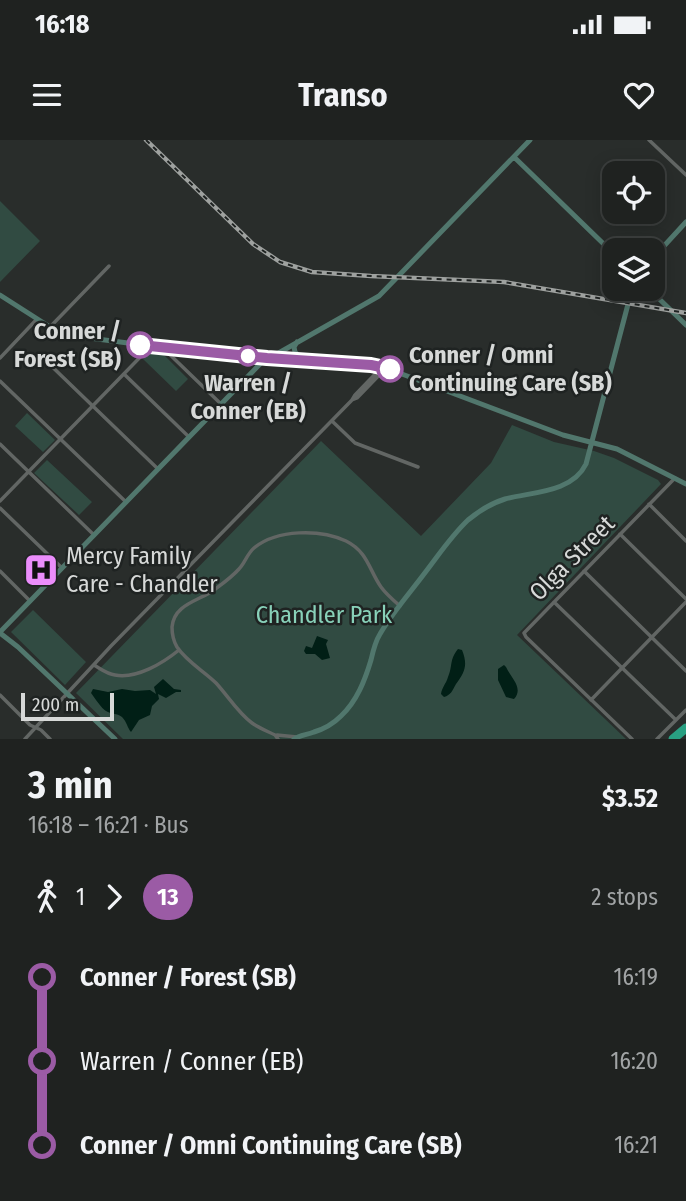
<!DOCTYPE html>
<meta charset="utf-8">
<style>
:root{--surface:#1f2220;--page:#2c2f2d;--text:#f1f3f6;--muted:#a1a4a5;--line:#3c3f3e}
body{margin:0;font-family:"Fira Sans Condensed",sans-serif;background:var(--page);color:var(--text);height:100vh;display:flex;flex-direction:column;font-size:26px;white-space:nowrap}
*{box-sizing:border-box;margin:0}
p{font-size:23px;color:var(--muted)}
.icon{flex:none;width:38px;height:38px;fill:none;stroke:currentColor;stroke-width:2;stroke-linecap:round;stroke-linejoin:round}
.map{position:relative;height:599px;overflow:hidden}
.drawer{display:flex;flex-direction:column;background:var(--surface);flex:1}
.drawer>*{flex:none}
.badge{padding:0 14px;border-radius:23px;font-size:24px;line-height:46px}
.fabs{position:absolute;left:602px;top:21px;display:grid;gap:14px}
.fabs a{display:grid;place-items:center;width:63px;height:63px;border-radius:14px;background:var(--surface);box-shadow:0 4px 18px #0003,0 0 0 2px var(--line);font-size:35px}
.scale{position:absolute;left:21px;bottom:18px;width:93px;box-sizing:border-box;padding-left:7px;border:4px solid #d7d9d8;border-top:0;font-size:19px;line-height:24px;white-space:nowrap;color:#d7d9d8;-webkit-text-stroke:5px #1f2322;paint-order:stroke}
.map>.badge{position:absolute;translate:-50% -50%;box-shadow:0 0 0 4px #fff}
.legs{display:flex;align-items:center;gap:10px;height:77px;padding:0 28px;font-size:23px}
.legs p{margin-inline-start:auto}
.head{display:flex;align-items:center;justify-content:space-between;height:119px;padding:0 28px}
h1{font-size:38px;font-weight:700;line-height:52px}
ul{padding:0 28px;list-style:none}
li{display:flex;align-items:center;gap:24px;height:84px;font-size:26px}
li i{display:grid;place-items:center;width:10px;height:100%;margin:0 9px;background:currentColor}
li i::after{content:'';width:18px;height:18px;margin:-9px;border:5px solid;border-radius:50%;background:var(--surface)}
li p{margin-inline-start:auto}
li:first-child i{background:linear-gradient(#0000 50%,currentColor 0)}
li:last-child i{background:linear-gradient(currentColor 50%,#0000 0)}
.status{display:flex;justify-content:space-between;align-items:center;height:49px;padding:0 35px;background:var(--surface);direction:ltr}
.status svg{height:19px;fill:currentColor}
header{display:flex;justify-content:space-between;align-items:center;height:91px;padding:0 28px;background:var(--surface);font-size:32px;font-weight:700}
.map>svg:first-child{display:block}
</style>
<div class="status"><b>16:18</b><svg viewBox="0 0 49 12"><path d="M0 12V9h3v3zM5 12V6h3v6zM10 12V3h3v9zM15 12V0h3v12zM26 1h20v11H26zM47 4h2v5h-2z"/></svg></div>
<header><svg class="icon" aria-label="menu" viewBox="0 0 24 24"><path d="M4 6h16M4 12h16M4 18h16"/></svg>Transo<svg class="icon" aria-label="heart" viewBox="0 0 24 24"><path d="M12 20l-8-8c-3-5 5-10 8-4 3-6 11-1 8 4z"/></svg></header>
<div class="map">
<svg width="686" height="599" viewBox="0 0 686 599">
<rect width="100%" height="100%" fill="#292d2b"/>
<path fill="#314b42" d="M 0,61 L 40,101 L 0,142 Z
M 149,212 L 163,214 L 188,239 L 176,251 L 143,219 Z
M 27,273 L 55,300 L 43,312 L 15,286 Z
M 512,285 L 554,302 L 594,311 L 614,318 L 658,340 L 661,344 L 517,495 L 626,599 L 123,599 L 76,553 L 321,301 L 421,396 L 491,323 Z
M 47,320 L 92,362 L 79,375 L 34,333 Z
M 33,470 L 86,522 L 65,545 L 11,492 Z"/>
<path fill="#011f16" d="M 317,496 L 328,500 L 326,504 L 330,518 L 322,520 L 315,514 L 306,514 L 304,511 L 306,506 L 312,508 Z
M 458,509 L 462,510 C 468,525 465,532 456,544 C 452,551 451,555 444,557 L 441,554 C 442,547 446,544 448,537 C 453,526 449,520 458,509 Z
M 504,525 L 506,527 C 511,538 524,548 514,559 L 506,557 L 498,540 L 498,529 Z
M 163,539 L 174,549 L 181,550 L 181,552 L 176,552 L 166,558 L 158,554 L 159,559 L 152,566 L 150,575 L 139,580 L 131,592 C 127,587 127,582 122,577 C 117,573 111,574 106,571 C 102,569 94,557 91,553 L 93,549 L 108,552 L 122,549 L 135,551 L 150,550 L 156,554 L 154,547 Z"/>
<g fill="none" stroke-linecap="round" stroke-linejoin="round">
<path stroke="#626664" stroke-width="3.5" d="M 649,0 L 686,35
M 50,187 L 109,126
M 162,207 L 221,264
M 41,216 L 158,329
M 0,218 L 37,179
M 382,227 L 355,255 L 352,260 L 357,258 L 386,228
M 124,234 L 189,297
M 0,241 L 126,362
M 332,281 L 355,303 L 418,327
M 0,304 L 94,395
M 0,361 L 151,206
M 649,364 L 686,401
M 0,368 L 61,427
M 620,394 L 686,459
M 0,431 L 30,461
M 584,431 L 686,531
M 554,462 L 676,580
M 94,525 C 101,529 107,534 115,535 C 137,539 163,523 179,510
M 0,555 L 30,585 L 41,590 L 50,599
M 591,560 L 686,462
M 277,595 L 297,597
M 25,599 L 111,506 L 352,260
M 278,599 L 275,595 C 267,591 259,588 252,583 C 238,573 228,556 216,543 C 204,531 187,522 177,507 C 174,502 172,494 172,487 C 174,464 199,461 214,450 C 222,444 232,437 239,429 C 245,423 247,414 254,408 C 277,389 320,389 346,401 C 368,412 369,430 381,447 C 386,454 393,460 400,466
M 632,599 L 526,497 L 524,493 L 675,338
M 657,599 L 686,570"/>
<path stroke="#51776d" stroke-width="5" d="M 514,17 L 614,114
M 653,118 L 686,82
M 649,149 L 686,185
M 0,155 L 50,187 L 74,196 L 151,206 L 267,218 L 371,225 L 386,228 L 563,295 L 617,309 L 686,344
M 297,202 L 294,207 L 295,212 L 302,219
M 0,492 L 261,223 L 379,156 L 530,0
M 0,493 L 18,507 L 115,599
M 294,599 C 300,595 307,595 314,592 C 324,589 334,583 341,576 C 357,561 365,540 371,520 C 373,511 375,502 380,494 C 392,473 409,454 424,434 C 438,416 451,396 468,380 C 479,371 492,363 505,359 C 531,352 572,353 586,324 L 632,149"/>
<path stroke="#29a082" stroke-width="9" d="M 673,599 L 686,588"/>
<g stroke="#9ea19f" stroke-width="4.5">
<path id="rail" d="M 146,0 L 253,104 L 280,122 L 312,132 L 371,136 L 504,142 L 686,173"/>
</g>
<use href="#rail" stroke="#1f2322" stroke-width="2" stroke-dasharray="5" stroke-linecap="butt"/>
</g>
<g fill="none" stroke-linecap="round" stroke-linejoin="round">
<g stroke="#fff" stroke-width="16">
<path id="line-1" d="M 140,205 L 267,218 L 371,225 L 390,229"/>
</g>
<use href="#line-1" stroke="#9b5ba5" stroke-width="10"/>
</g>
<defs>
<g id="hospital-square" transform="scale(1.75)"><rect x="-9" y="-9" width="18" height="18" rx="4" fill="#eb8dfb" stroke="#1f2322"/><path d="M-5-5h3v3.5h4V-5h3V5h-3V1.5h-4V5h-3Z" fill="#111"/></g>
</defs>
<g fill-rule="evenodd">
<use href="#hospital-square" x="41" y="430"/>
</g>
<g fill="#fff" stroke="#9b5ba5" stroke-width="3.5">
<circle cx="140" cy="205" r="12"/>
<circle cx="248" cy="216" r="9"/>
<circle cx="390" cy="229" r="12"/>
</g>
<g text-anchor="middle" stroke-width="5" stroke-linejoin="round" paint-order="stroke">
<g font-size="24" font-weight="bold" fill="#d7d9d8" stroke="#1f2322" text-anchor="end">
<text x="121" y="199">Conner /<tspan x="121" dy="28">Forest (SB)</tspan></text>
<text x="409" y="223" text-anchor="start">Conner / Omni<tspan x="409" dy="28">Continuing Care (SB)</tspan></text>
<text x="248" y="251" text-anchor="middle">Warren /<tspan x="248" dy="28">Conner (EB)</tspan></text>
</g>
<g font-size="24" fill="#d7d9d8" stroke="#1f2322" text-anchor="start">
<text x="66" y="424">Mercy Family<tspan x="66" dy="28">Care - Chandler</tspan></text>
</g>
<g font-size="24" fill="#d7d9d8" stroke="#1f2322">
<text transform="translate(572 418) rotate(-45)" y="8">Olga Street</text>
</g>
<g font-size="24" fill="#88d1b9" stroke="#1f2322">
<text x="324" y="483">Chandler Park</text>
</g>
</g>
</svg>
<div class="fabs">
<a><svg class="icon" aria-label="locate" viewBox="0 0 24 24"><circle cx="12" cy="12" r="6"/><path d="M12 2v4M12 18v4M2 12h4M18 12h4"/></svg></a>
<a><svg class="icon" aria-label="layers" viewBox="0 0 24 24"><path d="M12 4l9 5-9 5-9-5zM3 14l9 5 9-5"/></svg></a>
</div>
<div class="scale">200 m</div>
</div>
<section class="drawer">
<div class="head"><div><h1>3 min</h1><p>16:18 – 16:21 · Bus</p></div><b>$3.52</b></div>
<div class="legs"><svg class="icon" aria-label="walk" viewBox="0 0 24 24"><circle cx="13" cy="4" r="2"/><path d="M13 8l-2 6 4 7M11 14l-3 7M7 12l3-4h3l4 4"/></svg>1<svg class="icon" aria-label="forward" viewBox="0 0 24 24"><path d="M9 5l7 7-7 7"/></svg><b class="badge" style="background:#9b5ba5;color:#fff">13</b><p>2 stops</p></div>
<ul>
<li><i style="color:#9b5ba5"></i><b>Conner / Forest (SB)</b><p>16:19</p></li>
<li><i style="color:#9b5ba5"></i><span>Warren / Conner (EB)</span><p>16:20</p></li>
<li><i style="color:#9b5ba5"></i><b>Conner / Omni Continuing Care (SB)</b><p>16:21</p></li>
</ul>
</section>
